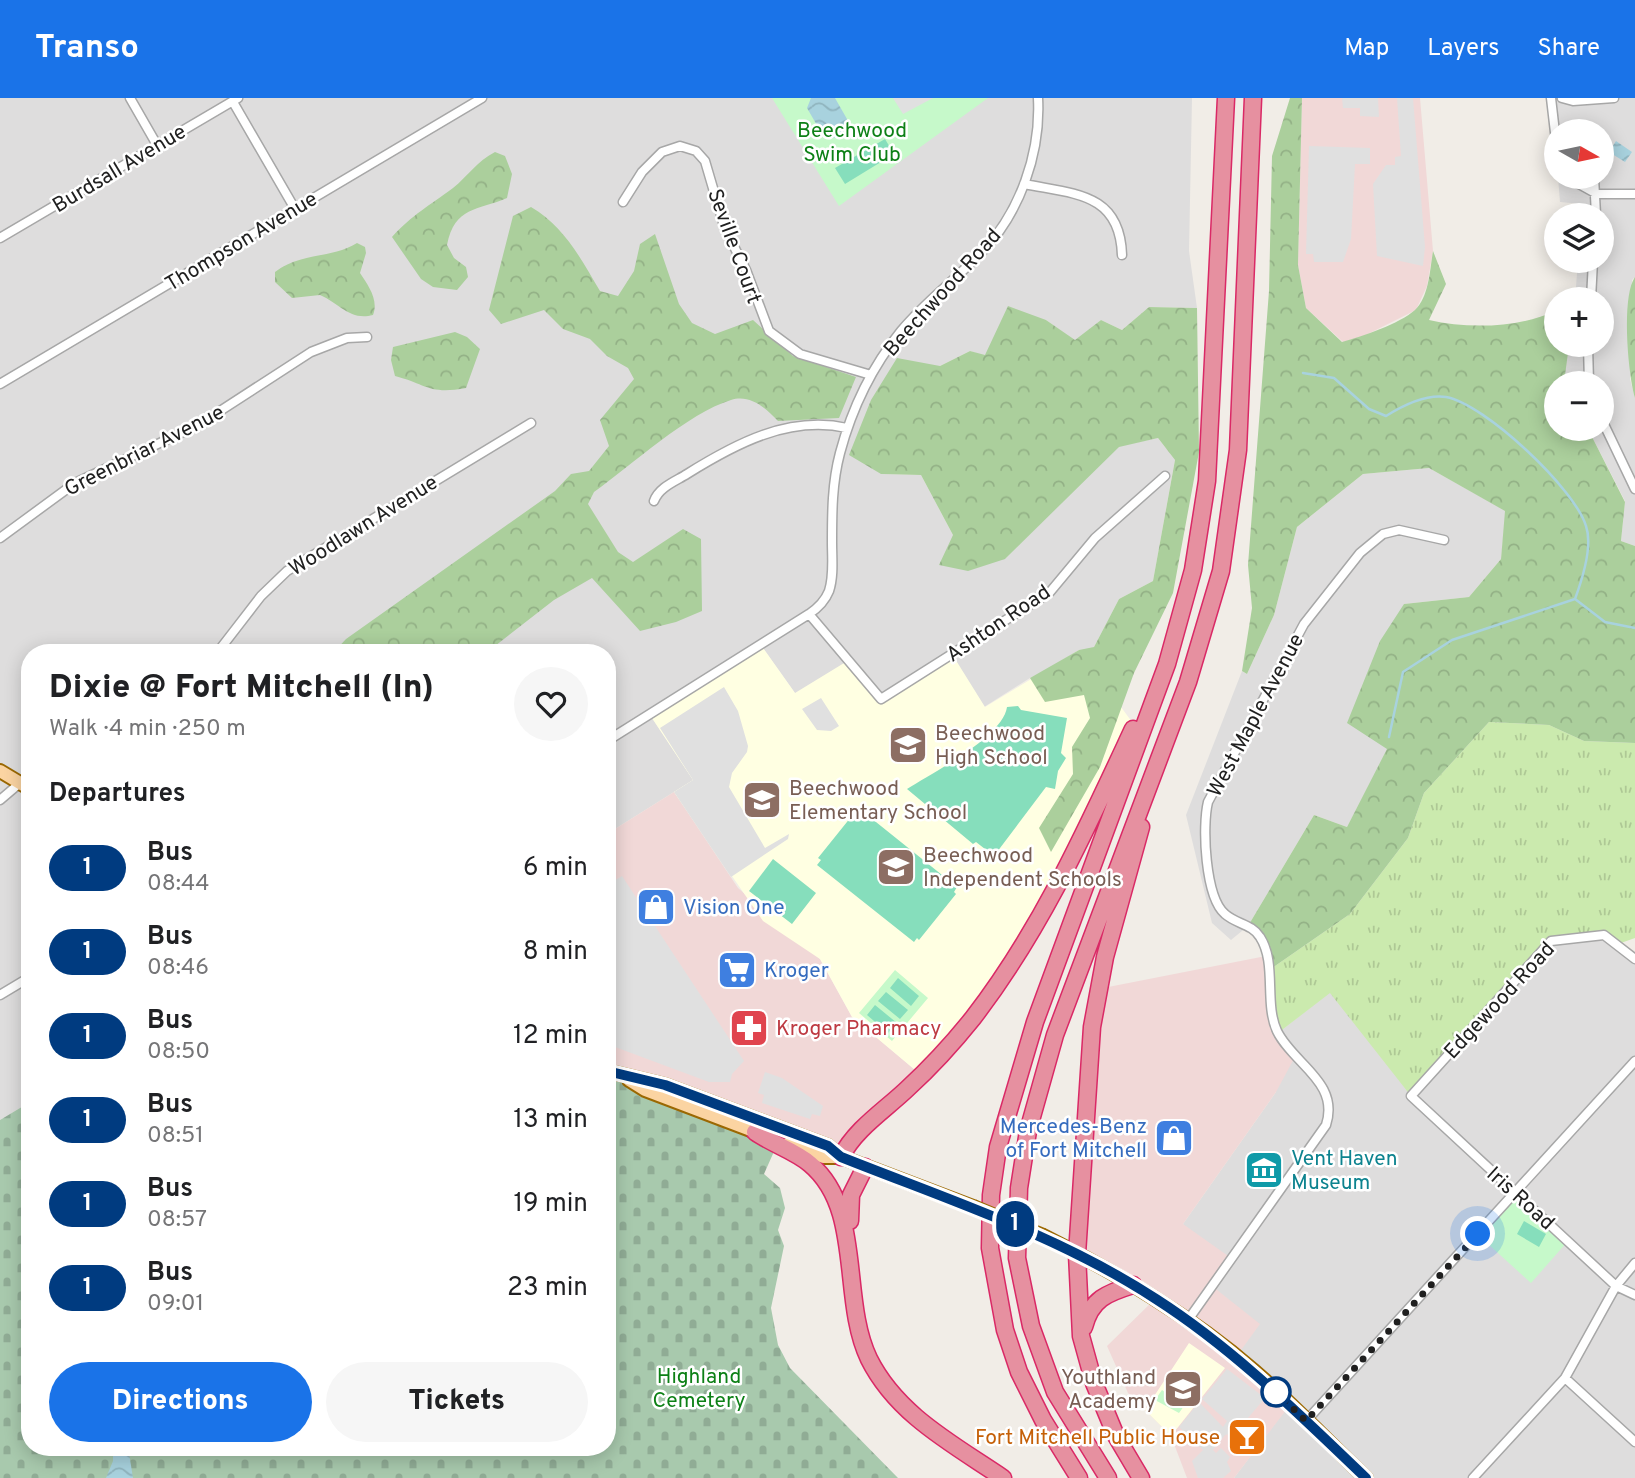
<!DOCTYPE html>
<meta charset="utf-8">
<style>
:root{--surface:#fff;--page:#f6f6f6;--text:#202124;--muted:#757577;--accent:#1a73e8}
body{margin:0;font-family:Overpass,sans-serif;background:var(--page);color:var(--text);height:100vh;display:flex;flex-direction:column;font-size:26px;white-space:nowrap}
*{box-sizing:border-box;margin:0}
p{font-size:23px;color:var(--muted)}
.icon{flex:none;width:38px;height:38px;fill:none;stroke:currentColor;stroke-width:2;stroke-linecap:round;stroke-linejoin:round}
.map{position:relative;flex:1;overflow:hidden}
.details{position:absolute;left:21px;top:546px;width:595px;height:812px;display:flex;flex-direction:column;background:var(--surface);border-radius:28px;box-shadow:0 4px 18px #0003}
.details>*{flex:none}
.badge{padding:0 14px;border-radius:23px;font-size:24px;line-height:46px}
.needle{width:46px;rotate:99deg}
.fabs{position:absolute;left:1544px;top:21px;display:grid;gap:14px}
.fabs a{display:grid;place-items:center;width:70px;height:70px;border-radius:50%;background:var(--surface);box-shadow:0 4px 18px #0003;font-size:35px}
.you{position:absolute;width:35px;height:35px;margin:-18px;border:5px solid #fff;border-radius:50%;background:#1a73e8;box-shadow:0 0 0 10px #1a73e833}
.map>.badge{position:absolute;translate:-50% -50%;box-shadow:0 0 0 4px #fff}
h2{padding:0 28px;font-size:26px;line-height:63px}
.round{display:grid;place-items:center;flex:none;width:74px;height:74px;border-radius:37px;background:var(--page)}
.head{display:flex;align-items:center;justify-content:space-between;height:119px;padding:0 28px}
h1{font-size:33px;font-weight:800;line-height:52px}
.primary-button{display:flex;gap:14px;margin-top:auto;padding:14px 28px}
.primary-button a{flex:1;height:80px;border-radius:42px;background:var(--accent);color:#fff;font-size:28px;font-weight:800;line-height:80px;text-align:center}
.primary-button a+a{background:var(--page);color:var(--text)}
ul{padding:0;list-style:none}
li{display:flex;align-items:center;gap:21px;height:84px;padding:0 28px}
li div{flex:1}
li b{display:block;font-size:26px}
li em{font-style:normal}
li .badge{min-width:77px;font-weight:700;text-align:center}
header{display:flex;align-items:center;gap:42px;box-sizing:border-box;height:98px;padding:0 35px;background:var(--accent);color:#fff}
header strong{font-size:33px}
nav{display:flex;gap:38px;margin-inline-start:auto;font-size:24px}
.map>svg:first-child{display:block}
</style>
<header>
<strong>Transo</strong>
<nav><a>Map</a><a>Layers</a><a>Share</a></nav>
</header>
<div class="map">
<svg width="1635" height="1380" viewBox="0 0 1635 1380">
<defs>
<pattern id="grass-tufts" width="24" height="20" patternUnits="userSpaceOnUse" patternTransform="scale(1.75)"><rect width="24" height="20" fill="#cbeaae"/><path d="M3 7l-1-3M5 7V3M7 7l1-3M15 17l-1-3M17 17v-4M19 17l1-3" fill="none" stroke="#aec895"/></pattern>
<pattern id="forest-crowns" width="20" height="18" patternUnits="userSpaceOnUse" patternTransform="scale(1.75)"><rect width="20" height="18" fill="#abcf9c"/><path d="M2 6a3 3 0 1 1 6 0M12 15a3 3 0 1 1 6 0" fill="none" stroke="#93b186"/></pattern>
<pattern id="cemetery-stones" width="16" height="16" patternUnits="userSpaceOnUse" patternTransform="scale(1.75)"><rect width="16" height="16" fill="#a8c9ad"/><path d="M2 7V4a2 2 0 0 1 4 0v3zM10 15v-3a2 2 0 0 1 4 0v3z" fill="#90ac95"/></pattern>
<pattern id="water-waves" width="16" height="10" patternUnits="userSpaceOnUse" patternTransform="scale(1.75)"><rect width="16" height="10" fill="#a8d2de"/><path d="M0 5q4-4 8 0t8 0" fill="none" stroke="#90b4be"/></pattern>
</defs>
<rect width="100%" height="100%" fill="#f1ede7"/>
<path fill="#dedddd" d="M 0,0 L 1192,0 L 1189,153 L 1197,210 L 1149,209 L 1122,232 L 1101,222 L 1075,243 L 1046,222 L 985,258 L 970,253 L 940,268 L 881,376 L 921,377 L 953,437 L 1005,461 L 1119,348 L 1158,340 L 1175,362 L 1153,483 L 1119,501 L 1094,549 L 1030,580 L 984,609 L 795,595 L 761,547 L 650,617 L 693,682 L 607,736 L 607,555 L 30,555 L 30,1004 L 0,1022 Z
M 1551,0 L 1635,0 L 1635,179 L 1632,182 L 1630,281 L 1635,300 L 1635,448 L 1621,443 L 1625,403 L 1588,331 L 1601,331 L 1601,285 L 1563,283 L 1569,247 L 1601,247 L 1601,201 L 1575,201 L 1578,163 L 1601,163 L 1601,117 L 1580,117 L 1581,106 L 1560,104 L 1558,79 L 1601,79 L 1601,33 L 1556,33 Z
M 1429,370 L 1506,413 L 1501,461 L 1469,499 L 1404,506 L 1388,651 L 1347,729 L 1314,717 L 1248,828 L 1231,842 L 1212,825 L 1186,717 L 1242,573 L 1247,576 L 1274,517 L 1297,429 L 1363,376 Z
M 1604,837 L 1635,861 L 1635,1380 L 1234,1380 L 1289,1307 L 1236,1259 L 1212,1188 L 1183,1126 L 1276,994 L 1278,935 L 1330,894 L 1551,843 Z"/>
<path fill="#f1d8d7" d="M 1302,0 L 1420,0 L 1433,153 L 1427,188 L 1416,212 L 1364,238 L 1343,244 L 1306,210 L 1298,167 Z
M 674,694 L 738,790 L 820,861 L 852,919 L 921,977 L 870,1024 L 824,1059 L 607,973 L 607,736 Z
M 1266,858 L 1274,923 L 1296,957 L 1276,994 L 1183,1126 L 1231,1160 L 1212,1188 L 1260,1226 L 1236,1259 L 1290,1307 L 1234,1380 L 1187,1380 L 1171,1338 L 1128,1295 L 1107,1248 L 1155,1201 L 1077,1156 L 1098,891 Z"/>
<path fill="#ffffe2" d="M 761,547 L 795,595 L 849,562 L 881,601 L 952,556 L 985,609 L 1079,552 L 1135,628 L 1046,810 L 921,977 L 852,919 L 820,861 L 763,823 L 674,694 L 693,682 L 650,617 Z
M 1189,1245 L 1225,1270 L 1171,1338 L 1145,1312 Z"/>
<path fill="url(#grass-tufts)" d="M 1489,624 L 1549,627 L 1584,643 L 1635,645 L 1635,840 L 1618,846 L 1610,839 L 1556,840 L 1411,998 L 1330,895 L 1278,935 L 1268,873 L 1350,816 L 1408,740 L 1424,695 Z"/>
<path fill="url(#forest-crowns)" d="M 1290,0 L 1302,0 L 1298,167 L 1306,210 L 1342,244 C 1363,238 1399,226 1415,212 C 1429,199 1430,171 1433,153 L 1446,186 L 1429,222 C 1469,231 1517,230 1556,213 L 1556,247 L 1569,247 L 1564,285 L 1556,285 L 1556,331 L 1588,331 L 1625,404 L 1621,443 L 1635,448 L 1635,645 L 1584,643 L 1549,627 L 1489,624 L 1424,695 L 1408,740 L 1350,816 L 1268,873 L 1263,846 L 1248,828 L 1314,717 L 1347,729 L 1387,651 L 1347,625 L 1380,543 L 1404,506 L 1469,499 L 1501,461 L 1505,413 L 1429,370 L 1363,376 L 1297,429 L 1274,517 L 1247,576 L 1242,573 L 1252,510 L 1248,467 L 1269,193 L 1272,58 Z
M 495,54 L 505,58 L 512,76 L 507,100 C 477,113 455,108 447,147 L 454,160 L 466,169 L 468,179 L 457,192 L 433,189 L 421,181 L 392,139 C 413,116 429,108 453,90 C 468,78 477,63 495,54 Z
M 531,109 C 564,128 581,161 600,193 L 618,198 L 634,173 L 640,146 L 655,136 L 679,206 L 692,225 L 715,236 L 753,222 L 793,258 L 856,279 L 839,320 L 778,323 C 766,310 750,296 731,302 C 688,315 632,367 594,394 L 588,406 L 618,454 L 633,464 L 683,431 L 701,441 L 702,513 L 676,524 L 640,533 L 592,480 L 554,502 L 486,555 L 333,555 L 346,541 L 555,393 L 571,376 L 589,373 L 609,348 L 600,322 L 634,281 L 628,270 L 607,258 L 590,241 L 563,231 L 544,212 L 501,226 L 489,212 L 513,118 Z
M 357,145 L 365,149 L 366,155 L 360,175 C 368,187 379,202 373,217 C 350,223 340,206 320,197 L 292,200 L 275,184 L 275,174 C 301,154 331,161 357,145 Z
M 1635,179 L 1635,300 C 1628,276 1621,199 1635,179 Z
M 1008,208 L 1046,222 L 1075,242 L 1101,222 L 1122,232 L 1149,209 L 1197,210 L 1199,354 L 1173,495 L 1134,575 L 1100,669 L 1051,754 L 1039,730 L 1073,676 L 1072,649 L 1090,620 L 1084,597 L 1045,604 L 1030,580 L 1079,552 L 1094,549 L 1119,501 L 1153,483 L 1175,362 L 1158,340 L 1119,349 L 1005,461 L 968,473 L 939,467 L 953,437 L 921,377 L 881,376 L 849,357 L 871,302 L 897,260 L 940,268 L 970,253 L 985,257 Z
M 455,234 L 467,239 L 480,251 L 466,290 C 429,297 426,286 395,278 L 391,262 L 393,249 Z"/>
<path fill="url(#cemetery-stones)" d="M 607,973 L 776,1049 L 764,1076 L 780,1090 L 785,1110 L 778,1132 L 784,1148 L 771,1210 L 778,1247 L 790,1270 L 898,1380 L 0,1380 L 0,1022 L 30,1004 L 30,1349 L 607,1349 Z"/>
<path fill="#c6f9ca" d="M 772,0 L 988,0 L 839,108 Z
M 895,872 L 928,900 L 892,943 L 859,915 Z
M 1516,1094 L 1568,1143 L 1531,1185 L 1477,1136 Z
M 1162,1292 L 1184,1308 L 1179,1315 L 1155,1302 Z"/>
<path fill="#86debc" d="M 885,41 L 894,56 L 845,86 L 835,70 Z
M 1018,608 L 1021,612 L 1067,620 L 1061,655 L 1066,660 L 1058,673 L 1055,691 L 1046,689 L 994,758 L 976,744 L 973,746 L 907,691 C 932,675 1003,639 1007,609 Z
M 861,712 L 957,789 L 954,794 L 956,796 L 919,842 L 917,840 L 914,844 L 817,767 L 821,762 L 818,760 L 855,714 L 858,716 Z
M 773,761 L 816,795 L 792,826 L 749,793 Z
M 898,880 L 919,898 L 911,908 L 890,890 Z
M 886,894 L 908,912 L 900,921 L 878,903 Z
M 875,907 L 897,925 L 888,935 L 867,917 Z
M 1524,1123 L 1546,1136 L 1539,1149 L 1517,1136 Z"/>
<path fill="#e0e0e0" d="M 893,0 L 933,0 L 903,16 Z
M 1342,0 L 1378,0 L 1379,19 L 1360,18 L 1360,10 L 1343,10 Z
M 1397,0 L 1413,0 L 1425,149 L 1423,168 L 1377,158 L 1373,86 L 1386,67 L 1395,67 L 1395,59 L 1401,58 Z
M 1309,48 L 1370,50 L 1370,66 L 1355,66 L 1351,141 L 1343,164 L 1314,164 L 1313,156 L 1306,156 Z
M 724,589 L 738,613 L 748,648 L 747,654 L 732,675 L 729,689 L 765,750 L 789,736 L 788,741 L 731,779 L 674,694 L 693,682 L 660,630 Z
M 821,600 L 839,628 L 831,633 L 817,632 L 802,611 Z
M 622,778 L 744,963 L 732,976 L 730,984 L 709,984 L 607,946 L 607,787 Z
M 765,974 L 782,980 L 823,1008 L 820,1018 L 812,1016 L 810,1021 L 762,1005 L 764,997 L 758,995 Z
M 1227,1271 L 1265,1300 L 1236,1334 L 1225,1337 L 1213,1352 L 1216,1355 L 1221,1350 L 1230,1359 L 1227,1364 L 1231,1373 L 1223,1380 L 1198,1380 L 1192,1363 L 1203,1352 L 1179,1329 L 1199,1304 L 1223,1329 L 1227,1323 L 1202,1301 Z"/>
<path fill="url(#water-waves)" d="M 811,0 L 835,0 L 847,21 L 844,33 L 835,40 L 822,36 L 807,10 Z
M 1616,43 L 1632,54 L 1625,64 L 1609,54 Z
M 113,1349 L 128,1349 L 133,1380 L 106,1380 L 113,1363 Z"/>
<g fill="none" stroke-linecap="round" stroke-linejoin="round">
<path stroke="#a8d2de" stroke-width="2.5" d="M 1303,275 L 1334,280 L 1369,311 L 1386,318 C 1402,308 1426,296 1446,299 C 1485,306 1575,391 1586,428 C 1593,448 1582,482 1575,501
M 1575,501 L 1605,524 L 1635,530
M 1389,639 L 1403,574 L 1452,542 L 1575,501"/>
<g stroke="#a7a7a7" stroke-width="11">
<path id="street" d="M 130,0 L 157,47
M 1551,0 L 1556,43
M 1562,0 L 1573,3 L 1614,0
M 233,4 L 295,111
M 1555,33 L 1574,33
M 1566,79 L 1597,96 L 1635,96
M 1594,79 L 1596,117
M 1024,86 C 1073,96 1120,94 1122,157
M 623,104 L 642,74 L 662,54 L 680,48 L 696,53 L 705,63 L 725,131 L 746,172 L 769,233 L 800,256 L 871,277
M 0,140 L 238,0
M 1591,201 L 1593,163
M 1588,247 L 1589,285
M 0,286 L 482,0
M 1601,320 L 1635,391
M 654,403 C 659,389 676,383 687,376 C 735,346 789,317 847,330
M 0,440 L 75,385 L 200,326 L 311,254 L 347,240 L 367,239
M 809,516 L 881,601 L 1050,494 L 1095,440 L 1165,378
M 217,555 L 261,498 L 287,473 L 531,325
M 607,643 L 809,516 C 818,510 825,503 829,493 C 834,478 832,460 832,445 C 832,415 832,385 840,355 C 852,310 871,270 901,233 C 925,204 955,182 981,155 C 1020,115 1041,55 1038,0
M 0,702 L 20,685
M 1635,861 L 1604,837 L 1551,843 L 1411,998 L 1616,1188 L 1635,1197
M 0,897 L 30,879
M 1188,1222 L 1326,1027 C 1340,984 1293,966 1277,933 C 1264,905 1277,865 1260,839 C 1252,826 1236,826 1225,816 C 1205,799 1202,728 1208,704 L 1304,526 L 1360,455 L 1383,436 L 1399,432 L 1444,442
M 1565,1280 L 1635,1344
M 1306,1323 L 1635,963
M 1473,1380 L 1565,1280 L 1616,1188 L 1635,1165"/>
</g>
<g stroke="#9b6802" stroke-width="16">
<path id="primary" d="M 0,673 L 30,691
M 607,973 L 665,987 L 828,1048 L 841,1059 L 973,1109
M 629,982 L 645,992 L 761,1036
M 788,1046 L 824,1059 L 841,1059
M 1043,1138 C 1118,1176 1190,1218 1254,1273 C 1293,1307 1329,1345 1366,1380"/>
</g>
<g stroke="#da2966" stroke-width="19">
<path id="highway" d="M 755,1034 C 772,1046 795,1053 810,1066 C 864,1111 840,1201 869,1261 C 897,1317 953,1346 1003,1380
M 841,1059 C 855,1031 885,1012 907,991 C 931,969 953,945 973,920 C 1041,832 1086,732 1133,631
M 850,1123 L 851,1097 L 865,1069
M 1084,1229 C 1091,1201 1107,1195 1133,1187
M 1079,1380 L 1043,1322 L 1019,1274 L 1005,1232 L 990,1150 L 991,1097 L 998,1049 L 1035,924 L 1167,566 L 1193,472 L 1207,383 L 1226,0
M 1108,1380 L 1055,1294 L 1031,1228 L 1017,1160 L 1019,1090 L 1028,1033 L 1055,937 L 1188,584 L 1221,473 L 1238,352 L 1253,0
M 1141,1380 L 1116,1338 L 1094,1285 L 1081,1238 L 1077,1156 L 1092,929 L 1105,859 L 1141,729"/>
</g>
<use href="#street" stroke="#fff" stroke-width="8"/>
<use href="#primary" stroke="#fbd4a2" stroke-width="12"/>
<use href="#highway" stroke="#e690a0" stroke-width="16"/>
<g stroke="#9b6802" stroke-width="16" stroke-linecap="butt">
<path id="primary-bridge" d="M 973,1109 L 1043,1138"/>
</g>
<use href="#primary-bridge" stroke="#fbd4a2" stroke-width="12"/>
</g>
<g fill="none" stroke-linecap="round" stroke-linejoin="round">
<g stroke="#fff" stroke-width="16">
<path id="line" d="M 607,973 L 665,987 L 828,1048 L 841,1059 C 949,1102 1058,1137 1156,1201 C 1234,1251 1299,1316 1366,1380"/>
</g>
<use href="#line" stroke="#003b80" stroke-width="10"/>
<path stroke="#202020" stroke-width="7" stroke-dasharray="0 12.6" d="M 1276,1294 L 1306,1323 L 1478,1136"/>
</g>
<defs>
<g id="school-square" transform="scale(2.0125)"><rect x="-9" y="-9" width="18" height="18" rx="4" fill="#8d6e63" stroke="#fff"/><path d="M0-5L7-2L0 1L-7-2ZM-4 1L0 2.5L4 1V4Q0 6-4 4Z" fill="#fff"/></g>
<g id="shop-square" transform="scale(2.0125)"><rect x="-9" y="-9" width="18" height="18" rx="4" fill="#3f7fe0" stroke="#fff"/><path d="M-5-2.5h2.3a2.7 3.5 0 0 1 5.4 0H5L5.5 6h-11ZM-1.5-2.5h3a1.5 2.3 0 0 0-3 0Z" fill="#fff"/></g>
<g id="supermarket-square" transform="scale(2.0125)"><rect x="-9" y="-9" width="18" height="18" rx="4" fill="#3f7fe0" stroke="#fff"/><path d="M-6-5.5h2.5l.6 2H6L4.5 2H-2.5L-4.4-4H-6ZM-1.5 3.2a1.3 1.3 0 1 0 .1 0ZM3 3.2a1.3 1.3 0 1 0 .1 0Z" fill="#fff"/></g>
<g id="pharmacy-square" transform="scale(2.0125)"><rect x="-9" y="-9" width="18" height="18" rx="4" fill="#e0444e" stroke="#fff"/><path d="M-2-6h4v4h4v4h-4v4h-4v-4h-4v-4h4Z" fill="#fff"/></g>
<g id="museum-square" transform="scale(2.0125)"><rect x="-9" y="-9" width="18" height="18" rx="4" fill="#0f9aa8" stroke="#fff"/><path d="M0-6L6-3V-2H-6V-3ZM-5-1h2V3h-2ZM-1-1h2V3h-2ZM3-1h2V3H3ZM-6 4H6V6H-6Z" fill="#fff"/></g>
<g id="bar-square" transform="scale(2.0125)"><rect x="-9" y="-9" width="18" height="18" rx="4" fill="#e8710a" stroke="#fff"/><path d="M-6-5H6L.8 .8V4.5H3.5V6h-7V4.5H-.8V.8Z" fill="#fff"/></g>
</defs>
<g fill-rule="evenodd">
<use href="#school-square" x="908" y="647"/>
<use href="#school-square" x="762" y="702"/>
<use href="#school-square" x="896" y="769"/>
<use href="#shop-square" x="656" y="809"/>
<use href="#supermarket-square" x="737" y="872"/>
<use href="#pharmacy-square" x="749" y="930"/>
<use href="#shop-square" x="1174" y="1040"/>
<use href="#museum-square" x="1264" y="1072"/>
<use href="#school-square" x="1183" y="1291"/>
<use href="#bar-square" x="1247" y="1339"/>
</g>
<circle fill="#fff" stroke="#003b80" stroke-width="3.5" cx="1276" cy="1294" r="14"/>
<g text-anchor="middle" stroke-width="5" stroke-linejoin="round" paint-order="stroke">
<g font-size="21" fill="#0d8016" stroke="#fff">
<text x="852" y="39">Beechwood<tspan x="852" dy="24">Swim Club</tspan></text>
<text x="699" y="1285">Highland<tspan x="699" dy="24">Cemetery</tspan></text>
</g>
<g font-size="21" fill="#202020" stroke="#fff">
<text transform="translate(119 70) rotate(-31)" y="7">Burdsall Avenue</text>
<text transform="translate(241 143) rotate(-31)" y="7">Thompson Avenue</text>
<text transform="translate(735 148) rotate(70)" y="7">Seville Court</text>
<text transform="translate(942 194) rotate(-48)" y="7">Beechwood Road</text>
<text transform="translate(144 352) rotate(-27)" y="7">Greenbriar Avenue</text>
<text transform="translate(363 427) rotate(-32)" y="7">Woodlawn Avenue</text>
<text transform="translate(998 525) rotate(-34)" y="7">Ashton Road</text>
<text transform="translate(1255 617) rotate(-62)" y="7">West Maple Avenue</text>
<text transform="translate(1499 902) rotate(-47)" y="7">Edgewood Road</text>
<text transform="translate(1521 1100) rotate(42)" y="7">Iris Road</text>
</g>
<g font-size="21" fill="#785e54" stroke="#fff" text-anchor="start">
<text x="935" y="642">Beechwood<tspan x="935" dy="24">High School</tspan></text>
<text x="789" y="697">Beechwood<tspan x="789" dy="24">Elementary School</tspan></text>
<text x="923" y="764">Beechwood<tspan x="923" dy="24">Independent Schools</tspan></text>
<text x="1156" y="1286" text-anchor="end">Youthland<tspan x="1156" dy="24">Academy</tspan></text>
</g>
<g font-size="21" fill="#366cbe" stroke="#fff" text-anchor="start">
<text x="683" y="816">Vision One</text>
<text x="764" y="879">Kroger</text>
<text x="1147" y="1035" text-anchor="end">Mercedes-Benz<tspan x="1147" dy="24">of Fort Mitchell</tspan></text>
</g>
<g font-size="21" fill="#be3a42" stroke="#fff" text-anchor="start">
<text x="776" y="937">Kroger Pharmacy</text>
</g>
<g font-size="21" fill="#0d838f" stroke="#fff" text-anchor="start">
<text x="1291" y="1067">Vent Haven<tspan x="1291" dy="24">Museum</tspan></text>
</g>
<g font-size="21" fill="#c56008" stroke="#fff" text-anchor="end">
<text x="1220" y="1346">Fort Mitchell Public House</text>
</g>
</g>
</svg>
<div class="fabs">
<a><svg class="needle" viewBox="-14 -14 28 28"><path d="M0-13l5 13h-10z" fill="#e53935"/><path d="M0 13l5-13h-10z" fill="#757577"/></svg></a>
<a><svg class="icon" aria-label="layers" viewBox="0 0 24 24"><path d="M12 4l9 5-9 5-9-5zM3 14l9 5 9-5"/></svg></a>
<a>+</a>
<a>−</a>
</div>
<div class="you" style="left:1478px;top:1136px"></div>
<b class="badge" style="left:1015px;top:1126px;background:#003b80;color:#fff">1</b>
<section class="details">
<div class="head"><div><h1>Dixie @ Fort Mitchell (In)</h1><p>Walk · 4 min · 250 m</p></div><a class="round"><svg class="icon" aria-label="heart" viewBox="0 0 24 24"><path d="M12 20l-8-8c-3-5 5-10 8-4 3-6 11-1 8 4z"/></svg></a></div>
<h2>Departures</h2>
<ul>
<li><span class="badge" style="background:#003b80;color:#fff">1</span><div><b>Bus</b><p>08:44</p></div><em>6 min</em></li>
<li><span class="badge" style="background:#003b80;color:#fff">1</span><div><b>Bus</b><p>08:46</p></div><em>8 min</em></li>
<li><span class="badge" style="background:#003b80;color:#fff">1</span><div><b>Bus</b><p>08:50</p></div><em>12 min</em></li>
<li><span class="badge" style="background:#003b80;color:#fff">1</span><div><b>Bus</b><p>08:51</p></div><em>13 min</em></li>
<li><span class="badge" style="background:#003b80;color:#fff">1</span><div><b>Bus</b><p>08:57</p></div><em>19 min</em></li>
<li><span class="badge" style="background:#003b80;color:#fff">1</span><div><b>Bus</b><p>09:01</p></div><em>23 min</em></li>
</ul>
<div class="primary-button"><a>Directions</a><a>Tickets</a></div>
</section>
</div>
